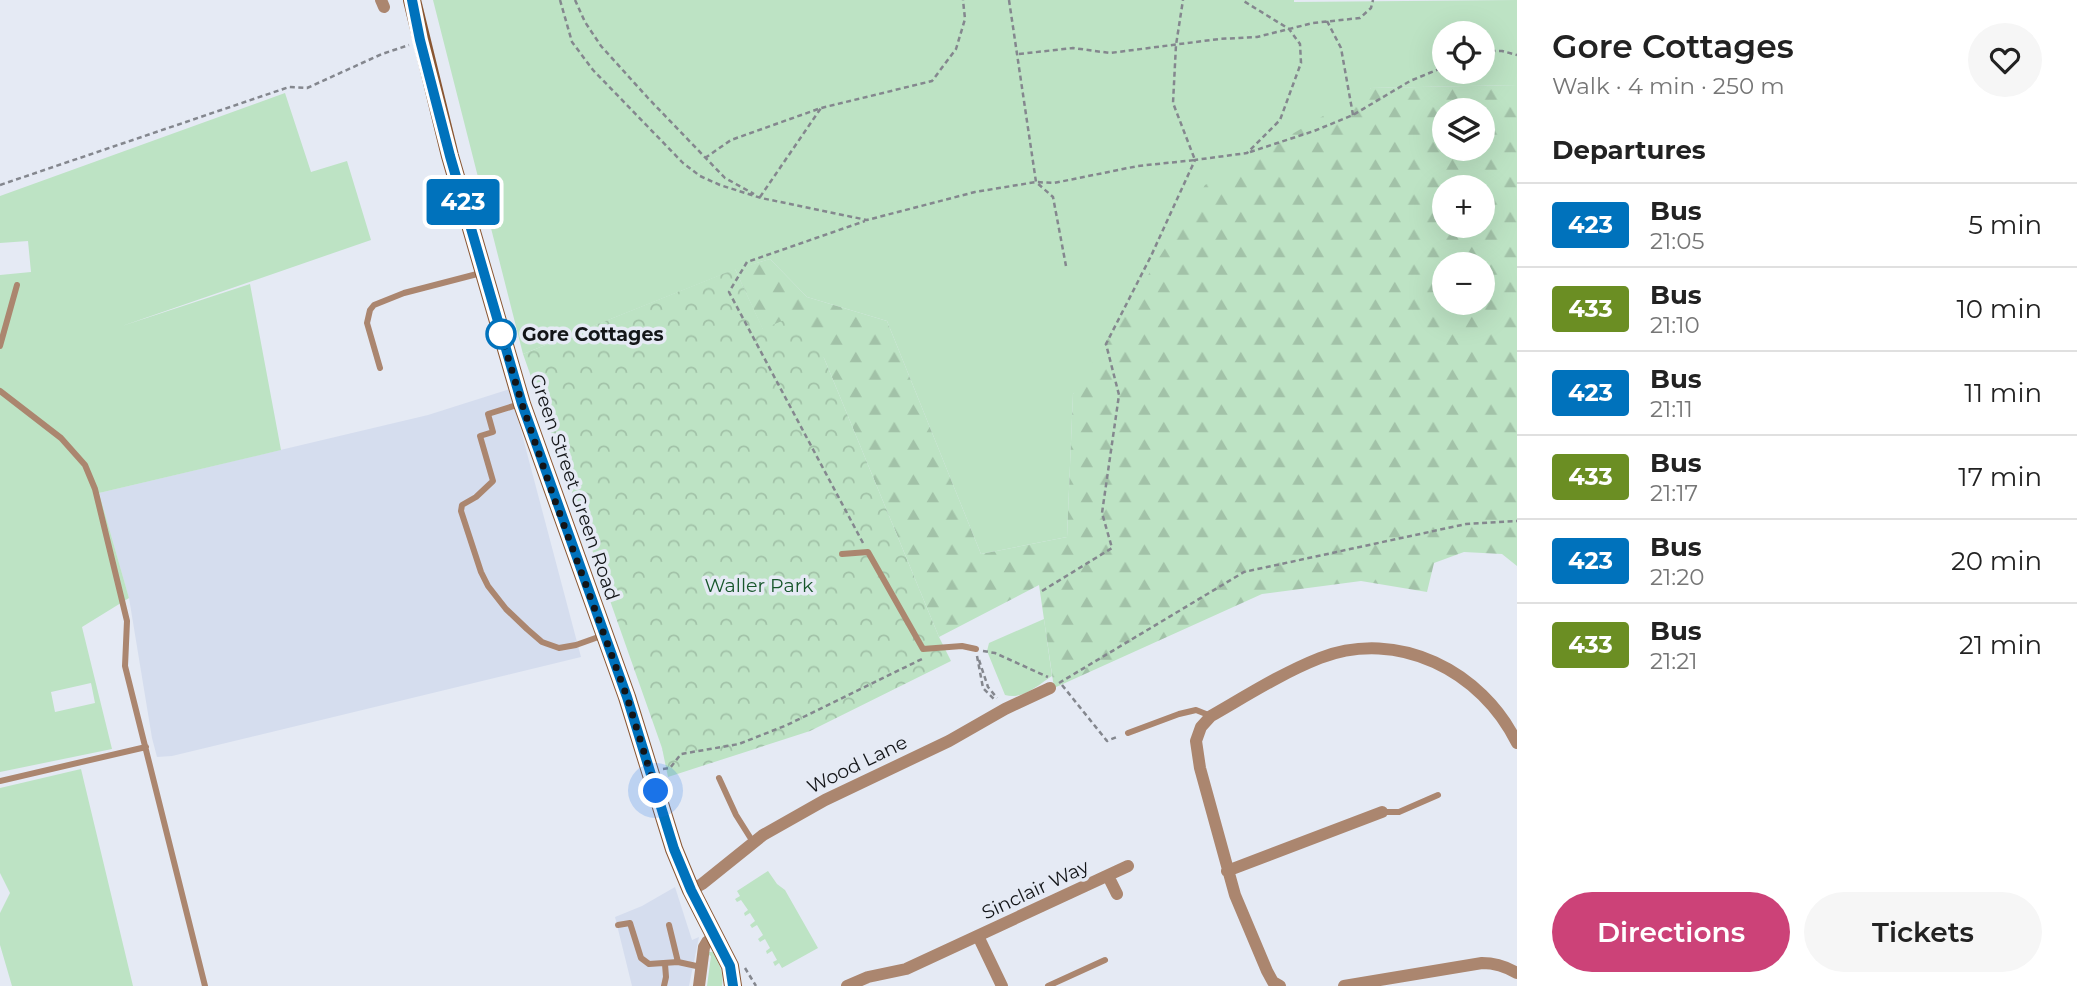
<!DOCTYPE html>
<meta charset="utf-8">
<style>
:root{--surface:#fff;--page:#f6f6f6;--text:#222;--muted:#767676;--line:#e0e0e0;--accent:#cc4278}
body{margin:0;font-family:Montserrat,sans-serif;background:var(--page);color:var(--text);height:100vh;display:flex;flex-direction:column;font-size:26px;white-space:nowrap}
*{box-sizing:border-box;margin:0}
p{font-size:23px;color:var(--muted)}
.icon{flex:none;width:38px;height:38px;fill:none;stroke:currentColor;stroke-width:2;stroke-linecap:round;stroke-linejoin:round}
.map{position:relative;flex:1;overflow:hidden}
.drawer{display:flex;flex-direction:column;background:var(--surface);width:560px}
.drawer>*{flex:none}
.badge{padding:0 14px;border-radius:5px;font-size:24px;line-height:46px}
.fabs{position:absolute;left:1432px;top:21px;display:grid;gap:14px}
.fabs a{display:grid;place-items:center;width:63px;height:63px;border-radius:50%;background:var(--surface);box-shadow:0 7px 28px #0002;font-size:35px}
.you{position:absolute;width:35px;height:35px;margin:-18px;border:5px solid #fff;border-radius:50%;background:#1a73e8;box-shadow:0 0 0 10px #1a73e833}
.map>.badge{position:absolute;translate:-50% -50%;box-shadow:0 0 0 4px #fff}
h2{padding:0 35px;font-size:26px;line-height:63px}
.round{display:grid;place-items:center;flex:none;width:74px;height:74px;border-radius:37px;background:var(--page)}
.summary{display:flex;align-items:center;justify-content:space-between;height:119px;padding:0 35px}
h1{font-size:33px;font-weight:600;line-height:52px}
.cta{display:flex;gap:14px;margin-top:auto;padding:14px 35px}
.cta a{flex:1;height:80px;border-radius:42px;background:var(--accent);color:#fff;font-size:28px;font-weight:600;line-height:80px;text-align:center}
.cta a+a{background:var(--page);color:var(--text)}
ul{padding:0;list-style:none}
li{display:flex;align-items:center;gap:21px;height:84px;padding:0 35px;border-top:2px solid var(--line)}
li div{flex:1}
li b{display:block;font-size:26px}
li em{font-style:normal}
li .badge{min-width:77px;font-weight:700;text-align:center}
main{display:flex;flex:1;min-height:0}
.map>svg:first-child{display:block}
</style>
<main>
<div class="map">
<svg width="1517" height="986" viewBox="0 0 1517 986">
<defs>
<pattern id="forest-firs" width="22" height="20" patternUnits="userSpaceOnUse" patternTransform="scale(1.75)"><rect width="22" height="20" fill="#bde3c4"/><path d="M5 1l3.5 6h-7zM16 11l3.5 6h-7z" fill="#a2c2a8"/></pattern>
<pattern id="park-crowns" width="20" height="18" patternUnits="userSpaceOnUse" patternTransform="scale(1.75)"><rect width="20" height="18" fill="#bde3c4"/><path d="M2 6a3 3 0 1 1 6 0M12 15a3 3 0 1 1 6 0" fill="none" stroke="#a2c2a8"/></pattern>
</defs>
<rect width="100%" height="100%" fill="#e5eaf4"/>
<path fill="#d5ddee" d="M 510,389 L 581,657 L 172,756 L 157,757 L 152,738 L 129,598 L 99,493 L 428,415 Z
M 675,887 L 692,940 L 699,937 L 689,986 L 632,986 L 615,917 L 642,906 Z"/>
<path fill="#bde3c4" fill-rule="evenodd" d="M 433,0 L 1294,0 L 1294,2 L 1517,0 L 1517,85 L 1371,88 L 1073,394 L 1067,537 L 981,554 L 887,321 L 807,297 L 770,259 L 731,271 L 523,354 ZM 1444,33 L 1482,33 L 1482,72 L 1444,72 Z
M 285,93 L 311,172 L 347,161 L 371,240 L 122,326 L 250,284 L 281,450 L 99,493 L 129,598 L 82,627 L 112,749 L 0,772 L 0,275 L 31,272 L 28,241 L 0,243 L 0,196 ZM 91,683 L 95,703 L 55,712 L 51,692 Z
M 1044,619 L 1052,676 C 1038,685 1023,700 1005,695 L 987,651 L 989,643 Z
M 81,769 L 133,986 L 12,986 L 0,945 L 0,913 L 10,893 L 0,873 L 0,788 Z
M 768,871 L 777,884 L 785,890 L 818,948 L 782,968 L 779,963 L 775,966 L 773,962 L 777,960 L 772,951 L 767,954 L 766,951 L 770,948 L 765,939 L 760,942 L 758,939 L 763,935 L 757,925 L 752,928 L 750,925 L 755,921 L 750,913 L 745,916 L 744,913 L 748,910 L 741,900 L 737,902 L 735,899 L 740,896 L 737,891 Z
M 709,952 L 713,952 C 719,964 724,972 722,986 L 707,986 L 711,956 L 707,954 Z"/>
<path fill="url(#forest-firs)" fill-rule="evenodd" d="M 1517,85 L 1517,566 L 1502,554 L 1464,552 L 1434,563 L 1427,592 L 1361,581 L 1262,594 L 1054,688 L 1039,585 L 939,637 L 824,358 L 763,330 L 735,269 L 770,259 L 807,297 L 887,321 L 981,554 L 1067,537 L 1073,394 L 1205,185 L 1371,88 ZM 1444,110 L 1482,110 L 1482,149 L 1444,149 ZM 1444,187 L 1482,187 L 1482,226 L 1444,226 ZM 1444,264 L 1482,264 L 1482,303 L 1444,303 Z"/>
<path fill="url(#park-crowns)" d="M 735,269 L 763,329 L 796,315 L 824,358 L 939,637 L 951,661 L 810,731 L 668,777 L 662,748 L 523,354 Z"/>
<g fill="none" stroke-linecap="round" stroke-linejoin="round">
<path stroke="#84878e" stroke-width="2.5" stroke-dasharray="5 3.5" stroke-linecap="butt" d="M 560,0 L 572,42 L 593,70 L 683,163 L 700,176 L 720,185 L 761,198 L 867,220 L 975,192 L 1036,182 L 1054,183 L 1138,166 L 1195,160 L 1173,103 L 1176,45 L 1183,0
M 575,0 L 585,22 L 601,46 L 648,98 L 725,178 L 754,194
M 1009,0 L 1036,182 L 1053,197 L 1066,266
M 1327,21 L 1341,48 L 1353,115
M 1482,51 L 1502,51 L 1517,55
M 1019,54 L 1073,48 L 1110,53 L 1219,39 L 1257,37 L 1313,23 L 1360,18 L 1371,8 L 1373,0
M 1250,152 L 1314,131 L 1353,115 L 1410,81 L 1444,67
M 705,158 L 731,140 L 821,108 L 932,81 L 956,49 L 965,19 L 963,0
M 0,185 L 289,87 L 307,88 L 382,54 L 409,45
M 760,197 L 821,108
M 863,543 L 729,292 L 747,262 L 865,221
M 1042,591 L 1112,548 L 1102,513 L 1119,395 L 1106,344 L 1151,256 L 1195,160 L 1247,153 L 1280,120 L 1301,63 L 1300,44 L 1289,29 L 1242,0
M 983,651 L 995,653 L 1048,677
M 977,656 L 983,688 L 995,700
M 979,660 L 988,687 L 997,698
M 1059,683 L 1244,572 L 1466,524 L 1517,521
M 1062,685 L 1107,741 L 1119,736
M 663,769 L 670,768 L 681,754 L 739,744 L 787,725 L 924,658
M 745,968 L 756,986"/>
<path stroke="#ab866f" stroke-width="6" d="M 0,346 L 17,285
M 380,368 L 367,323 L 370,310 L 374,305 L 404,293 L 481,273
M 0,391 L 61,438 L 85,465 L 95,489 L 127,621 L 125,666 L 205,986
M 520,404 L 488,414 L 493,432 L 480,436 L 493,481 L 476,497 L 462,505 L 461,511 L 481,572 L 488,586 L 506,609 L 527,629 L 542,642 L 559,648 L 576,645 L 604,635
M 842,554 L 868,552 L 923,649 L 962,646 L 976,649
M 1128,733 L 1179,714 L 1196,710 L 1211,716
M 719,778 L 736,815 L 753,842
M 0,781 L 146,747
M 1382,812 L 1399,812 L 1438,795
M 618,925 L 630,923 L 641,958 L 649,964 L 678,962 L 701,967
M 669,925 L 678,962
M 664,986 L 666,977 L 665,964
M 1048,986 L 1105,960"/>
<path stroke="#ab866f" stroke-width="12" d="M 381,0 L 384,7
M 1227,871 L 1382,812
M 1108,876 L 1117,894
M 691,890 L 702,884 L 763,835 L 825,800 L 949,741 L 1005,709 L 1050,688
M 978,936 L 1002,986
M 699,986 L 704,947 L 707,942 L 714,937
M 847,986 L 868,977 L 906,969 L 1128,866
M 1280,986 L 1273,982 L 1267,971 L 1235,895 L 1200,768 L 1196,741 L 1201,727 L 1211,716 C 1246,696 1282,673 1320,658 C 1398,628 1482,671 1517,743
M 1344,986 L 1482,963 C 1495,963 1505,966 1517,973"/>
<path stroke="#895632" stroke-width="18" d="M 412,0 L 450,156 L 522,404 L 627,697 L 674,849 L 691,890 L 730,966 L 733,986"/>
</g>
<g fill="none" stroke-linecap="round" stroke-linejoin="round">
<g stroke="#fff" stroke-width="16">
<path id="line" d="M 412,0 L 420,40 L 450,156 L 522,404 L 627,697 L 674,849 L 691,890 L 730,966 L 733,986"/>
</g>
<use href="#line" stroke="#0072bc" stroke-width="10"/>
<path stroke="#131518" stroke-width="7" stroke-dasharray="0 12.6" d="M 501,334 L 522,404 L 554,498 L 627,697 L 656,791"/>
</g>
<circle fill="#fff" stroke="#0072bc" stroke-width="3.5" cx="501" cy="334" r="14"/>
<g text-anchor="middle" stroke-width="7" stroke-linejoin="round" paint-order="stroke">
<g font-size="19" font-weight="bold" fill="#131518" stroke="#e5eaf4" text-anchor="start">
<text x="522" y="341">Gore Cottages</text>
</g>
<g font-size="19" fill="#131518" stroke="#e5eaf4">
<text transform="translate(575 487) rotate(71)" y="7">Green Street Green Road</text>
<text transform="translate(857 764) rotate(-26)" y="7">Wood Lane</text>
<text transform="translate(1035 889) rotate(-25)" y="7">Sinclair Way</text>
</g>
<g font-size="19" fill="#17562b" stroke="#e5eaf4">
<text x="759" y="592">Waller Park</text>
</g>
</g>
</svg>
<div class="fabs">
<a><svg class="icon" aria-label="locate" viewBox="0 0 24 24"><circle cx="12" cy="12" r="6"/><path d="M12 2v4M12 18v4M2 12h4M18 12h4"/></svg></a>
<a><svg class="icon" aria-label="layers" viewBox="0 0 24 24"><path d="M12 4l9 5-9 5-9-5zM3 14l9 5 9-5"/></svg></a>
<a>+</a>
<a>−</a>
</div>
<div class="you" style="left:656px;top:791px"></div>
<b class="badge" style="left:463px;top:202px;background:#0072bc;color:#fff">423</b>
</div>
<section class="drawer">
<div class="summary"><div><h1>Gore Cottages</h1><p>Walk · 4 min · 250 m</p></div><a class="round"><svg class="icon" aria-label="heart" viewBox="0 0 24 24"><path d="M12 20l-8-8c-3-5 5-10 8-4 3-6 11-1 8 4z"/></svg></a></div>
<h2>Departures</h2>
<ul>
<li><span class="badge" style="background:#0072bc;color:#fff">423</span><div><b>Bus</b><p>21:05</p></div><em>5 min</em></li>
<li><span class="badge" style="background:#6b8e23;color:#fff">433</span><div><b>Bus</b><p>21:10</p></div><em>10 min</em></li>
<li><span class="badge" style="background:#0072bc;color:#fff">423</span><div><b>Bus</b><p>21:11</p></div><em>11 min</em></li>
<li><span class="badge" style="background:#6b8e23;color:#fff">433</span><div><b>Bus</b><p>21:17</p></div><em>17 min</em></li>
<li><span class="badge" style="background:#0072bc;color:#fff">423</span><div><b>Bus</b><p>21:20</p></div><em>20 min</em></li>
<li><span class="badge" style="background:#6b8e23;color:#fff">433</span><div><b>Bus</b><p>21:21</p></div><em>21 min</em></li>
</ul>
<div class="cta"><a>Directions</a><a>Tickets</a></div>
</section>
</main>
